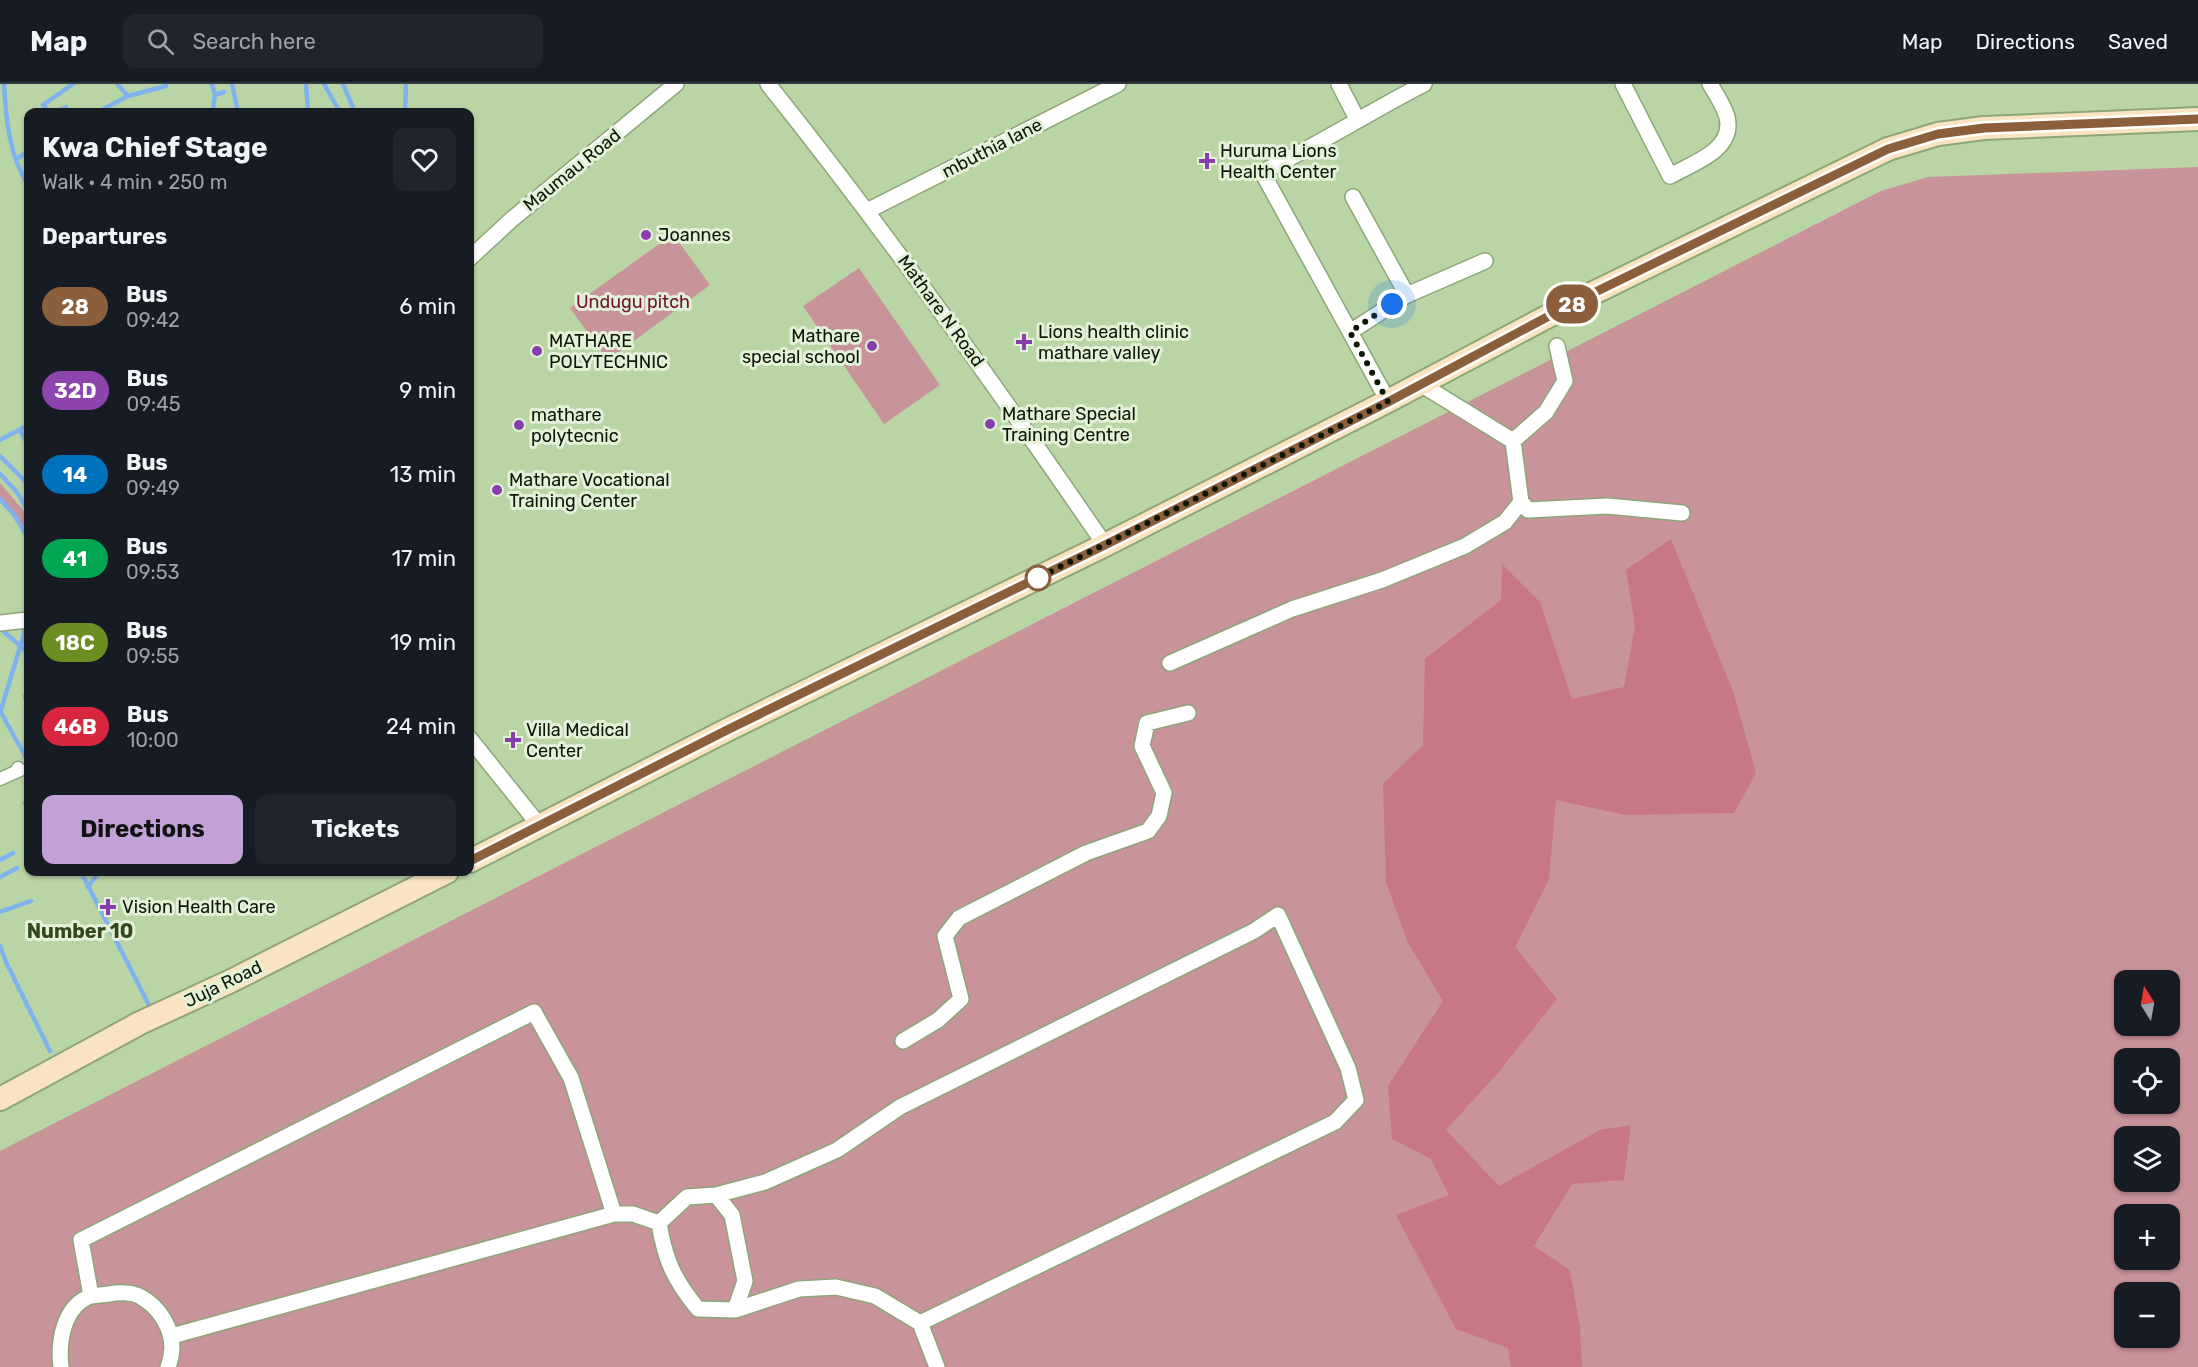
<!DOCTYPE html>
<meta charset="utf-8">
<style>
:root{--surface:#171b24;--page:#20242c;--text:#f1f3f6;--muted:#9ea1a6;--line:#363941;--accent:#c2a1d6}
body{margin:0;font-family:Rubik,sans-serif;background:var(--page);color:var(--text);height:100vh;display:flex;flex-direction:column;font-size:22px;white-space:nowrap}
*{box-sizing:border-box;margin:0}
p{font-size:20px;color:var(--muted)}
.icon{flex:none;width:33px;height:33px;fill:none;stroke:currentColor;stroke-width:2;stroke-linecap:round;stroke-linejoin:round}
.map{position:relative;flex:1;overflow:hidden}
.sheet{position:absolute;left:24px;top:24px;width:450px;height:768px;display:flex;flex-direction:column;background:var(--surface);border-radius:12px;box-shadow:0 2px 4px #0004}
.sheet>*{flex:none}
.badge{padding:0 12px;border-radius:20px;font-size:21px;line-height:39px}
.needle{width:39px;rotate:349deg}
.controls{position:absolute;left:2114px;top:886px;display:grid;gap:12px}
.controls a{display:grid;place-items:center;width:66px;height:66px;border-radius:12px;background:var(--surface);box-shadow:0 2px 4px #0004;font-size:30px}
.you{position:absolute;width:30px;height:30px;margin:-15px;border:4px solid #fff;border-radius:50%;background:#1a73e8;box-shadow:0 0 0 9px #1a73e833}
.map>.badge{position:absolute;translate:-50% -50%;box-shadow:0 0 0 3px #fff}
h2{padding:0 18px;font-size:22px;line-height:54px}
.round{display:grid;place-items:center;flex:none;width:63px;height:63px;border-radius:12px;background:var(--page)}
.overview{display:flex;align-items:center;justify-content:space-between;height:102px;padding:0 18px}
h1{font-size:28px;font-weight:700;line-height:45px}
.action{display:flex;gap:12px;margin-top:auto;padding:12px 18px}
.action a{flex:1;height:69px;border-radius:12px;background:var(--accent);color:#111;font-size:24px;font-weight:700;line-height:69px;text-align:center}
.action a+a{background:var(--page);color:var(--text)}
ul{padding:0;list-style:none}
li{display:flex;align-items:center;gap:18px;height:84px;padding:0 18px}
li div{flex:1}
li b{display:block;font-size:22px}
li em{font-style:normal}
li .badge{min-width:66px;font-weight:700;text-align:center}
header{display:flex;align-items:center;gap:36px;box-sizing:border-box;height:84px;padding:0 30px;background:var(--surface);border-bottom:2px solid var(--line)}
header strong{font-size:28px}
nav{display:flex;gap:33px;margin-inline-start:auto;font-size:21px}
.search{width:420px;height:54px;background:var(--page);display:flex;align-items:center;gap:15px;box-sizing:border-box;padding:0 21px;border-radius:12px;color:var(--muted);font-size:22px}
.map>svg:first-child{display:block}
</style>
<header>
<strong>Map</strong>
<div class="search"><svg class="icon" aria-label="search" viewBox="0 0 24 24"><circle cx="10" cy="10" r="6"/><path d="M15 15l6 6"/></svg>Search here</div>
<nav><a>Map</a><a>Directions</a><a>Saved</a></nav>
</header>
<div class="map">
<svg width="2198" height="1283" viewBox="0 0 2198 1283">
<rect width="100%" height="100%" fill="#bad5a5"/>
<path fill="#c89399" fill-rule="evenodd" d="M 2198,83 L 2198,1283 L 0,1283 L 0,1067 L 1881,107 L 1928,93 ZM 2124,897 L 2169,897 L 2169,942 L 2124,942 ZM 2124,975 L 2169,975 L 2169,1020 L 2124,1020 ZM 2124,1053 L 2169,1053 L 2169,1098 L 2124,1098 ZM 2124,1131 L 2169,1131 L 2169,1176 L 2124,1176 ZM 2124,1209 L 2169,1209 L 2169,1254 L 2124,1254 Z
M 673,150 L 710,201 L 608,276 L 570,224 Z
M 859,184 L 940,301 L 884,340 L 803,222 Z
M 0,399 L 28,432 L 28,439 L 22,443 L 0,413 Z"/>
<path fill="#c87882" d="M 1671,455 L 1734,610 L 1756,689 L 1734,729 L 1626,731 L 1556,716 L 1549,795 L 1515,863 L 1557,915 L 1497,990 L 1446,1046 L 1499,1102 L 1600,1046 L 1631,1041 L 1624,1096 L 1572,1100 L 1534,1162 L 1570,1186 L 1580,1244 L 1582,1283 L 1511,1283 L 1508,1264 L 1456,1245 L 1396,1131 L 1449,1111 L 1431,1075 L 1392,1055 L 1388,1002 L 1443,917 L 1407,857 L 1386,798 L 1383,700 L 1423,661 L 1425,575 L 1501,516 L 1502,480 L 1540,518 L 1572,615 L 1624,603 L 1635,542 L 1626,486 Z"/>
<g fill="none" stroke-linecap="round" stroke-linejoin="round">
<path stroke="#80b3ee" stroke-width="4.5" d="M 4,0 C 6,35 9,71 28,101
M 212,0 L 215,11 L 213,23 L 218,28
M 232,0 L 238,28
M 306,0 L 308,28
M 324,0 L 340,28
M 343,0 L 355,28
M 215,11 L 224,8
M 128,12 L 166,2
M 50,28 L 43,21 L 73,0
M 54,28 L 66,23
M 98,28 L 128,12 L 118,1
M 405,28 L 406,0
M 470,66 L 472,64
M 16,75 L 28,68
M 20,346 L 28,361
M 0,356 L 28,341
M 0,372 L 28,400
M 0,390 L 16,407 L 28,426
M 0,415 L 15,432 L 28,454
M 0,544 L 28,569
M 28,606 L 25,612 L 28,622
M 0,627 L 28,677
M 0,629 L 27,540
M 25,719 L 28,718
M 0,776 L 13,769
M 81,788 L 149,921
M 0,793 L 17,784
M 88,803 L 99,788
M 0,828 L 31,817
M 0,862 L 6,878 L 50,967"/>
<g stroke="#8ca678" stroke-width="15">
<path id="pedestrian" d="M 0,695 L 20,686 L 18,684"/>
</g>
<g stroke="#8ca678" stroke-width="18">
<path id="minor" d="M 768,0 C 887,149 997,304 1105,461
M 1339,0 L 1357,35
M 1623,0 L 1670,92 C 1693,79 1735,66 1727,33 C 1724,22 1716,10 1710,0
M 1353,113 L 1407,211
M 867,127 L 1118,0
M 470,174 L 511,136 L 676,0
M 1350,248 L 1407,211 L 1485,177
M 1388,317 L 1262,88 C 1317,62 1369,28 1424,0
M 1513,357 L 1546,328 L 1565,297 L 1557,262
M 1521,418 L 1528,426 L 1607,422 L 1682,429
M 0,539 L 28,536
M 1170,579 L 1292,525 L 1382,496 L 1465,462 L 1505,438 L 1521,418 L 1513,357 L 1419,299
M 470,655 L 539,741
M 903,957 L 938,936 L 961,915 L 945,852 L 959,834 L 1086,769 L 1148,747 L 1159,732 L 1164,709 L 1142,662 L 1147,639 L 1188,629
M 716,1111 L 765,1098 L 837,1066 L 900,1023 L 1254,847 L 1278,831 L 1348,984 L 1356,1016 L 1335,1038 L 920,1239 L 875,1212 L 836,1203 L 799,1205 L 735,1226
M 716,1111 L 732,1131 L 745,1197 L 735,1226 L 698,1225 C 674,1196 665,1176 659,1139 L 687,1113 Z
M 614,1130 L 633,1130 L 659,1139
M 91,1212 L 81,1156 L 534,928 L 571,994 L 614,1130 L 172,1252
M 920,1239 L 937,1283
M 61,1283 C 58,1258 63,1222 91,1212 C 96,1211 103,1211 109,1210 C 118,1208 133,1208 141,1213 C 165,1227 179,1256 168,1283"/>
</g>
<g stroke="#8ca678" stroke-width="26">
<path id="secondary" d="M 470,777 L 729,645 L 1105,461 L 1388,317 L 1577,217 L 1888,65 L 1938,50 L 1984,44 L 2198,35
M 0,1015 L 140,939 L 231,897 L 447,788"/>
</g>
<use href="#pedestrian" stroke="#fff" stroke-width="12"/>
<use href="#minor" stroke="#fff" stroke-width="15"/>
<use href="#secondary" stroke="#fae3c2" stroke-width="22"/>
</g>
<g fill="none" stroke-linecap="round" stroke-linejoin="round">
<g stroke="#fff" stroke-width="14">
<path id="line" d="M 470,777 L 729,645 L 1105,461 L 1388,318 L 1577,217 L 1888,65 L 1938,50 L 1984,44 L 2198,35"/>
</g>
<use href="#line" stroke="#8b5e3c" stroke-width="9"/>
<path stroke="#0d1706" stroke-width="6" stroke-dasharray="0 10.8" d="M 1038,494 L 1030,498 L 1388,318 L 1350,248 L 1392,220"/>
</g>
<g fill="#883dae" stroke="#e3f1d8" stroke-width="2">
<path d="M1204 68h6v6h6v6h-6v6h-6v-6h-6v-6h6z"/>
<circle cx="646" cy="151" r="6"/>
<path d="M1021 249h6v6h6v6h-6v6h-6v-6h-6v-6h6z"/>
<circle cx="872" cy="262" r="6"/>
<circle cx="537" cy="267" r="6"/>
<circle cx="990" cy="340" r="6"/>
<circle cx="519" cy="341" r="6"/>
<circle cx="497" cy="406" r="6"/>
<path d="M510 647h6v6h6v6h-6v6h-6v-6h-6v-6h6z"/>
<path d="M105 814h6v6h6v6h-6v6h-6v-6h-6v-6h6z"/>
</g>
<circle fill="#fff" stroke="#8b5e3c" stroke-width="3" cx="1038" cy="494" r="12"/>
<g text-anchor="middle" stroke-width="6" stroke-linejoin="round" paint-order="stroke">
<g font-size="18" fill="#0d1706" stroke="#e3f1d8">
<text transform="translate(992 64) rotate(-27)" y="6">mbuthia lane</text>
<text transform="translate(572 86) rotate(-39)" y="6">Maumau Road</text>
<text transform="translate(941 227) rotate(54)" y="6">Mathare N Road</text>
<text transform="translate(223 900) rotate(-26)" y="6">Juja Road</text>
</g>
<g font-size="18" fill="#0d1706" stroke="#e3f1d8" text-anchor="start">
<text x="1220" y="73">Huruma Lions<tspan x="1220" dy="21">Health Center</tspan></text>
<text x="658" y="157">Joannes</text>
<text x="1038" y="254">Lions health clinic<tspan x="1038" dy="21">mathare valley</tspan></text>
<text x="860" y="258" text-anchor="end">Mathare<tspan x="860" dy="21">special school</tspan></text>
<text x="549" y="263">MATHARE<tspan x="549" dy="21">POLYTECHNIC</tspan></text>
<text x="1002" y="336">Mathare Special<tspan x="1002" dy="21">Training Centre</tspan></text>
<text x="531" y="337">mathare<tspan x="531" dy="21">polytecnic</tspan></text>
<text x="509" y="402">Mathare Vocational<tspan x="509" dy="21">Training Center</tspan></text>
<text x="526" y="652">Villa Medical<tspan x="526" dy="21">Center</tspan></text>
<text x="122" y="829">Vision Health Care</text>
</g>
<g font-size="18" fill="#72102b" stroke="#e3f1d8">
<text x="633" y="224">Undugu pitch</text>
</g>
<g font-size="20" font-weight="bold" fill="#31481e" stroke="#e3f1d8">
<text x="80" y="854">Number 10</text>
</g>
</g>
</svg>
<div class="controls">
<a><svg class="needle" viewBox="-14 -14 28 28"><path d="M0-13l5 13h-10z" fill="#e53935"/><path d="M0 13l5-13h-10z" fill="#9ea1a6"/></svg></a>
<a><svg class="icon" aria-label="locate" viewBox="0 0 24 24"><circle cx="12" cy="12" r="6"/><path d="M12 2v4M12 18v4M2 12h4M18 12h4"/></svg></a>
<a><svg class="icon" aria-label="layers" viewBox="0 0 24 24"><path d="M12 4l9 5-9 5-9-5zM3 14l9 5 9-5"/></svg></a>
<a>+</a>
<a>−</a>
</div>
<div class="you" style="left:1392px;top:220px"></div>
<b class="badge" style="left:1572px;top:220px;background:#8b5e3c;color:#fff">28</b>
<section class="sheet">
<div class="overview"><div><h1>Kwa Chief Stage</h1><p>Walk · 4 min · 250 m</p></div><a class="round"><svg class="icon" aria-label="heart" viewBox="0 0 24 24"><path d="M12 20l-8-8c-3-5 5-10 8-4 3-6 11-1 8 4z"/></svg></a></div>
<h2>Departures</h2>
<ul>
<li><span class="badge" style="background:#8b5e3c;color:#fff">28</span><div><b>Bus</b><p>09:42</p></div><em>6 min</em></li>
<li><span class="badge" style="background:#8e44ad;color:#fff">32D</span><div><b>Bus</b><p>09:45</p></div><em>9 min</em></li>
<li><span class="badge" style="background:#0072bc;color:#fff">14</span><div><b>Bus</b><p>09:49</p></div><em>13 min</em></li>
<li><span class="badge" style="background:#00a651;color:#fff">41</span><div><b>Bus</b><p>09:53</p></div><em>17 min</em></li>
<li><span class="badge" style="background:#6b8e23;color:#fff">18C</span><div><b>Bus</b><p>09:55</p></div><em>19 min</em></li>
<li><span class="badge" style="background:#d7263d;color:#fff">46B</span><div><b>Bus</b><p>10:00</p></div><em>24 min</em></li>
</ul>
<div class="action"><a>Directions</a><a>Tickets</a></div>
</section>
</div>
